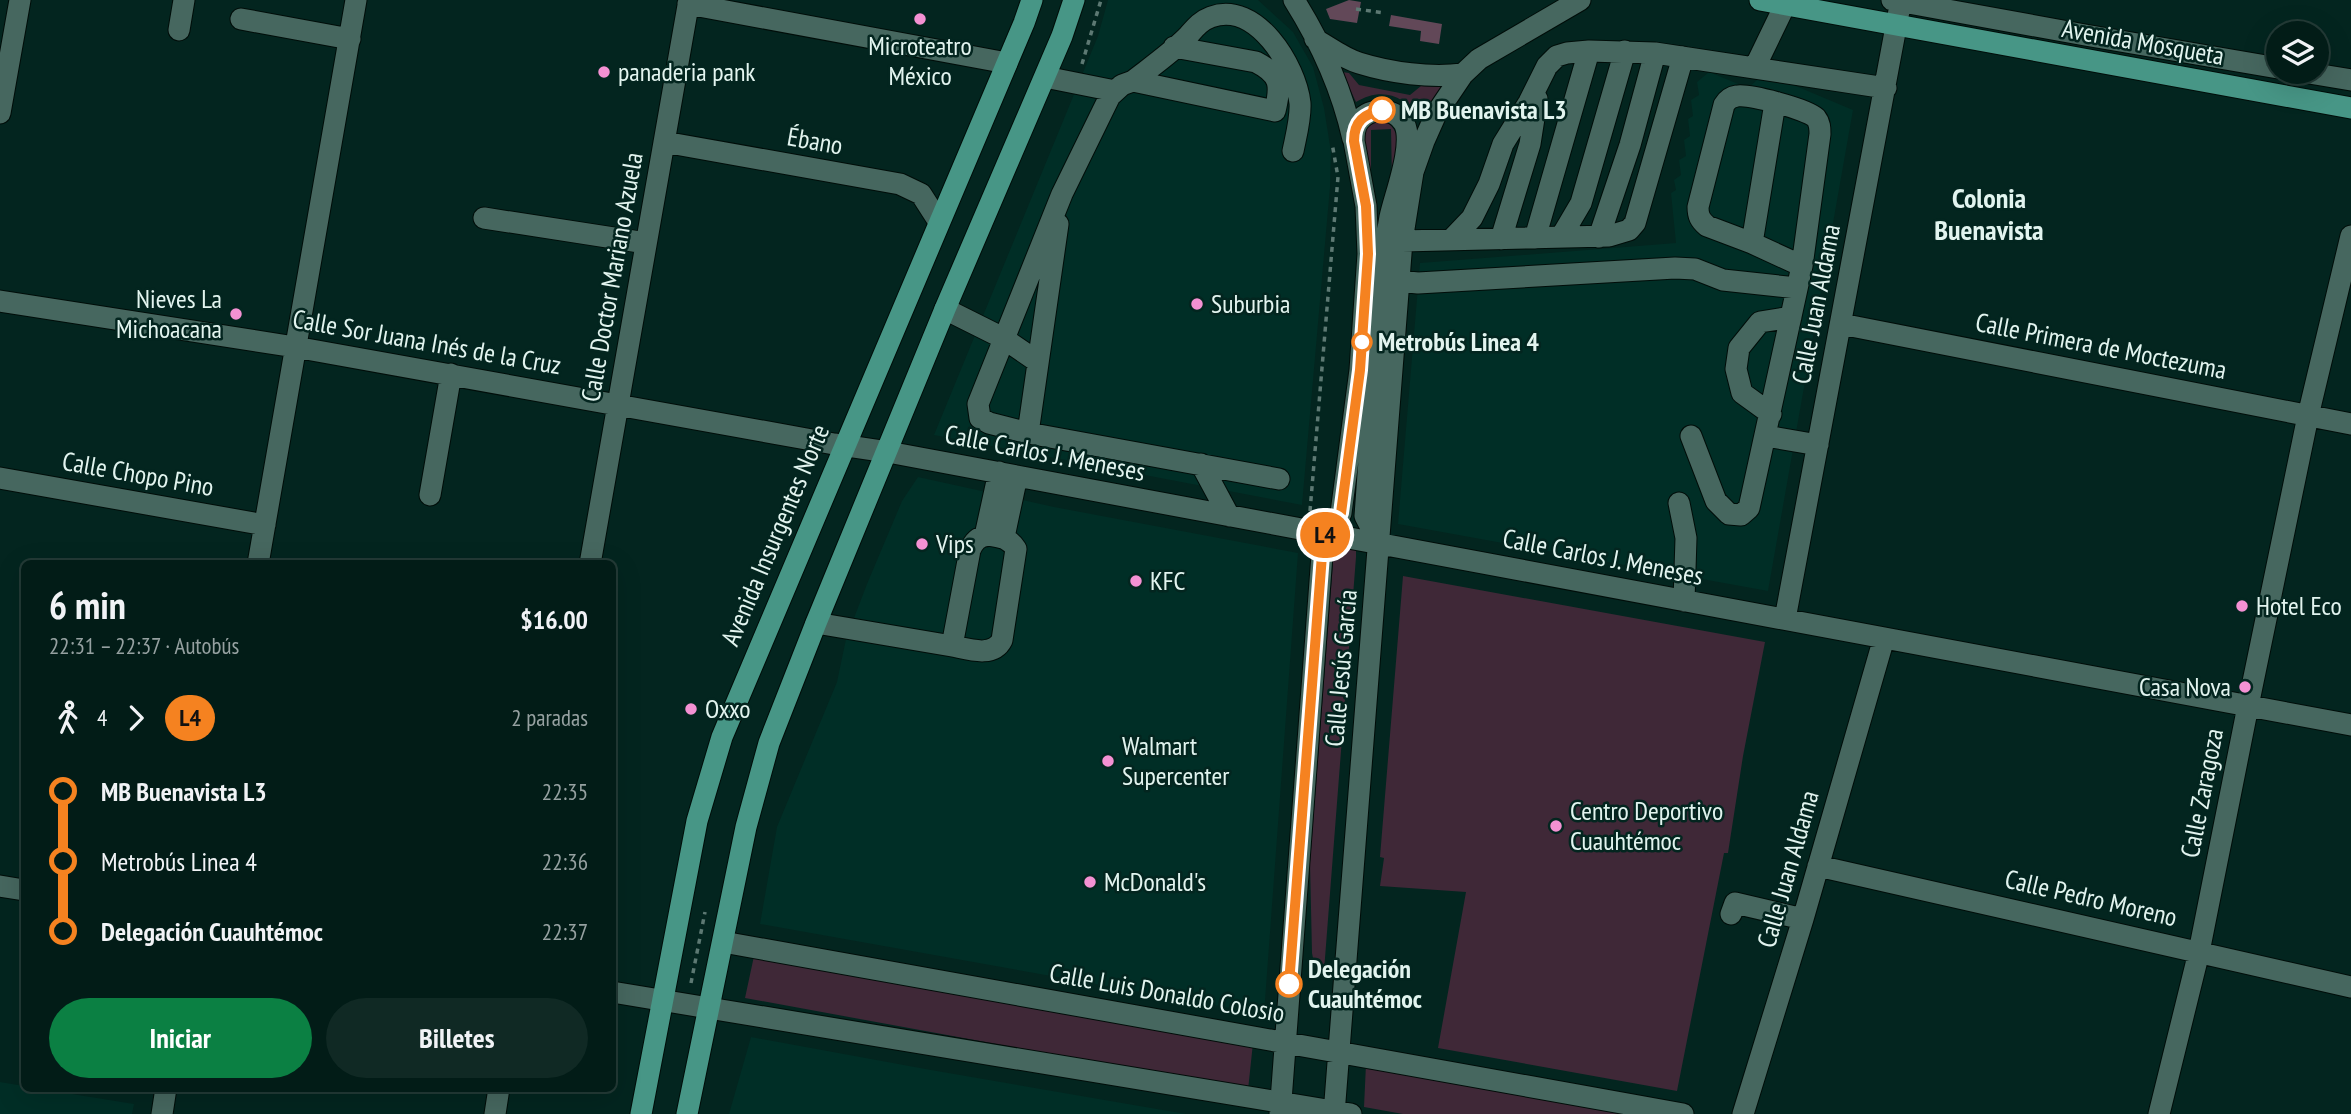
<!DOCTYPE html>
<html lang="es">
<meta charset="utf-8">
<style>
:root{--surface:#021c17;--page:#102924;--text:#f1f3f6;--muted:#96a1a1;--line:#233a36;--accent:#0b8043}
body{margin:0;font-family:"PT Sans Narrow",sans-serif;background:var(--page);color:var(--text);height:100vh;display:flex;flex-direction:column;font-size:26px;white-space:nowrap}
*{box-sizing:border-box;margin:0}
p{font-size:23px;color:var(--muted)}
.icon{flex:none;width:38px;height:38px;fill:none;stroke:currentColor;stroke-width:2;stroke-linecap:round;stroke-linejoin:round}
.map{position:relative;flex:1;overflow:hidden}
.drawer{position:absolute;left:21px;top:560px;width:595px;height:532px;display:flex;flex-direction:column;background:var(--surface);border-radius:10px;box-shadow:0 7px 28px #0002,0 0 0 2px var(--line)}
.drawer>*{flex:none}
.badge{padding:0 14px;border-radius:23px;font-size:24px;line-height:46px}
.fabs{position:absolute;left:2266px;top:21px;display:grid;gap:14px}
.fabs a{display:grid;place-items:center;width:63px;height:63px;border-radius:50%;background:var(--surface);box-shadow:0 7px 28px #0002,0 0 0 2px var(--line);font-size:35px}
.map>.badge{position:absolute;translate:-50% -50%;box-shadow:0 0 0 4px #fff}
.legs{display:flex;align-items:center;gap:10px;height:77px;padding:0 28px;font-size:23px}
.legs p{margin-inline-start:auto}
.head{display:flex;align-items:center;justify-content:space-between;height:119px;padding:0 28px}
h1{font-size:38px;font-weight:800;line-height:52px}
.button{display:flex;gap:14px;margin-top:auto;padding:14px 28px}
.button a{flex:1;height:80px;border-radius:42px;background:var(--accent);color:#fff;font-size:28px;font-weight:800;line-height:80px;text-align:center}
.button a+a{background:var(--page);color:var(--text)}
ul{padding:0 28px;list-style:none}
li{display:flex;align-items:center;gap:24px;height:70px;font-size:26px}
li i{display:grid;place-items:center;width:10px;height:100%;margin:0 9px;background:currentColor}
li i::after{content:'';width:18px;height:18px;margin:-9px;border:5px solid;border-radius:50%;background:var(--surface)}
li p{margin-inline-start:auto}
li:first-child i{background:linear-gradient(#0000 50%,currentColor 0)}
li:last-child i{background:linear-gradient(currentColor 50%,#0000 0)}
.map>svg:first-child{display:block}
</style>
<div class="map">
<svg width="2351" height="1114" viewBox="0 0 2351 1114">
<rect width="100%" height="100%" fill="#03251f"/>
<path fill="#002e26" d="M 1108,0 L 1258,0 L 1293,32 L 1313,67 L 1324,108 L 1331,152 L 1330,187 L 1302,505 L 934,435 L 1098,36 Z
M 1709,72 L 1748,88 L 1765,73 L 1853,110 L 1768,591 L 1398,524 L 1420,263 L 1676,243 L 1671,193 L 1676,190 L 1674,180 L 1681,175 L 1679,160 L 1686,156 L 1684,140 L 1690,136 L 1688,119 L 1693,116 L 1691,100 L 1699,95 L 1697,82 Z
M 918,477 L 1054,507 L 1298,553 L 1264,1014 L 760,924 L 777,827 L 837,682 L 846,639 L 867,584 L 902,501 Z
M 751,1037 L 931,1070 L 1186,1114 L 729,1114 Z
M 0,1082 L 24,1086 L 24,1088 L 41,1089 L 134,1104 L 132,1114 L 0,1114 Z"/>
<path fill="#3f2837" d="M 1342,72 L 1349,73 L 1359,85 L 1410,95 L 1421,86 L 1442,87 L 1418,119 C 1405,94 1380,87 1356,102 Z
M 1380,118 C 1408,132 1396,154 1392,181 L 1391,129 L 1371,130 L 1371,181 L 1363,134 L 1367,125 Z
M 1336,546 L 1353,547 L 1356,551 L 1356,557 L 1324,971 L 1315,968 L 1312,953 L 1310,863 L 1334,550 Z
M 1403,576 L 1765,642 L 1743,756 L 1728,853 L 1724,853 L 1677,1091 L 1438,1048 L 1466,892 L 1380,886 L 1384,858 L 1380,857 Z
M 754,956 L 1253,1043 L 1248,1090 L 745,998 Z
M 1366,1064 L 1629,1114 L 1403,1114 L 1364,1107 Z"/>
<path fill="#624858" d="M 1349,0 L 1361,2 L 1357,23 L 1330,19 L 1326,9 Z
M 1391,15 L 1442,24 L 1439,44 L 1420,41 L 1421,31 L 1389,26 Z"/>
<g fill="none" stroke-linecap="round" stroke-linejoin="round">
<g stroke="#000d09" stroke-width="23">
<path id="minor" d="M 1294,0 C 1321,43 1342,90 1353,139
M 1892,0 L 2085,35 L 2278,68
M 688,4 L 1007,63
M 241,19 L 350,39
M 179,30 L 184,0
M 1315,39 C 1329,47 1343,58 1359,63 C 1391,73 1430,78 1463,74
M 1174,47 L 1256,62 C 1281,75 1281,85 1275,111 L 1133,81 L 1122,85 L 1110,96 L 1062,194 L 978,404 L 980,418 L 989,423 L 1028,433 L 1279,479
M 1755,67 L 1785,5
M 2303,72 L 2351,80
M 1045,77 L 1115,91
M 1133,81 C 1151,67 1171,53 1187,37 C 1195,28 1200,21 1211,17 C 1256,0 1296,66 1300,103 C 1301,118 1296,136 1293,151
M 0,113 L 20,0
M 664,142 L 900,184 L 921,194 L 939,222
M 484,218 L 646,243
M 1561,237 L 1581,203 L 1625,51
M 1599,237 L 1630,145 L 1655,53
M 1535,238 L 1589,51
M 1501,239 L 1530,144 L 1537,99
M 1451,240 L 1472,218 L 1489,184 L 1503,144 L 1529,102 L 1547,66 L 1557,56 L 1567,53 L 1589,51 L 1655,53 L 1886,88
M 1402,241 L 1609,236 L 1629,230 L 1635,223 L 1683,57
M 1752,243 L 1775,103
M 1398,281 L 1418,283 L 1675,268 L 1695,269 L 1723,280 L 1797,288
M 0,301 L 295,347 L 834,444 L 888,452 L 2351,725
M 945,309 L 1003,338 L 1038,362
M 1841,324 L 2351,424
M 1771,414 L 1742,393 L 1736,369 L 1739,348 L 1760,322 L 1791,317
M 1028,433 L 1058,224
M 1691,436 L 1716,501 L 1729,514 L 1741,515 L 1749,508 L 1802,266 L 1820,134 C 1820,128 1820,123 1816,118 C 1807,109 1749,94 1737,96 C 1730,97 1727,100 1724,105 L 1698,207 C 1698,216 1700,220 1707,226 L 1752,243 L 1802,266
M 1766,436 L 1818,445
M 1201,464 L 1229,516
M 0,478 L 265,525
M 430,495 L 451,374
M 1679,503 L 1686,538 L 1684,601
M 988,535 C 1002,537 1009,538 1016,549 L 1002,640 C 993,658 968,649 952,646 L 970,550 C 974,541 978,537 988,535 Z
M 985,536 L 999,472
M 1004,537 L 1017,476
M 258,564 L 356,0
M 590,564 L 689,0
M 1785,619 L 1901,0
M 816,623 L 952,646
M 1818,866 L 2351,987
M 0,886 L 24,890
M 1731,914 L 1735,903 L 1803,919
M 723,942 L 1683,1114
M 612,992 L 1351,1114
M 162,1114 L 166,1088
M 495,1114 L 499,1088
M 1280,1114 L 1322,555 L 1325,534 L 1335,525 L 1341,513 L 1360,370 L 1368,254 L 1366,206 L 1354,141 C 1354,134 1354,127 1359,121 C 1370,106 1395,108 1404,123 C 1415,144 1395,194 1390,217 C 1382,261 1380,306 1377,350 C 1373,405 1369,461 1365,516 L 1379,543
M 1334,1114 L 1402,241 L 1413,172 L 1424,141 L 1436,114 L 1463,74 L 1479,59 L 1580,0
M 1743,1114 L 1803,919 L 1884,638
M 2159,1114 L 2199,952 L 2248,706 L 2308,416 L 2351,236"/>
</g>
<g stroke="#000d09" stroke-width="23">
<path id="major" d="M 1760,0 L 2351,108
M 641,1114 L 697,821 L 722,737 L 1024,23 L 1032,0
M 687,1114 L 746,827 L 769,743 L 816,623 L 945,309 L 1062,36 L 1074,0"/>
</g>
<path stroke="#5d7973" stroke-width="3.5" stroke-dasharray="5 5" stroke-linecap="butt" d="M 1356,9 L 1385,13
M 1082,64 L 1101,0
M 1310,511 L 1338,177 L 1332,143
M 691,983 L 705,912"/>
<use href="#minor" stroke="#46675f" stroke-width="21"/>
<use href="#major" stroke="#479686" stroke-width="21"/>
</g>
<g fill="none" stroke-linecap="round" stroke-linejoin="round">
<g stroke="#fff" stroke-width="16">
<path id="line-1" d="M 1289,984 L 1322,555 L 1325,534 L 1335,525 L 1341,513 L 1360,370 L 1368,254 L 1366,206 L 1354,141 C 1354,121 1364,114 1382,110"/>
</g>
<use href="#line-1" stroke="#f58220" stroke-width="10"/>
</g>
<g fill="#f491d3" stroke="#03251f" stroke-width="2.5">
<circle cx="920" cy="19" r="7"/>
<circle cx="604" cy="72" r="7"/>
<circle cx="1197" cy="304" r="7"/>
<circle cx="236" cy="314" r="7"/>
<circle cx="922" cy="544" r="7"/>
<circle cx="1136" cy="581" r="7"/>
<circle cx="2242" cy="606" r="7"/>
<circle cx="2245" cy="687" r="7"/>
<circle cx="691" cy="709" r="7"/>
<circle cx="1108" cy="761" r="7"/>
<circle cx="1556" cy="826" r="7"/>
<circle cx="1090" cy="882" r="7"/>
</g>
<g fill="#fff" stroke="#f58220" stroke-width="3.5">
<circle cx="1382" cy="110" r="12"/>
<circle cx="1362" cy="342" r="9"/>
<circle cx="1289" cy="984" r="12"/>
</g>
<g text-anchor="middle" stroke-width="5" stroke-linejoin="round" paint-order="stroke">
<g font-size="26" fill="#e2f4ef" stroke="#03251f">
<text transform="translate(2143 42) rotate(10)" y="9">Avenida Mosqueta</text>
<text transform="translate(815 141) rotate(10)" y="9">Ébano</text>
<text transform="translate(612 277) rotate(-80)" y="9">Calle Doctor Mariano Azuela</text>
<text transform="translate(1816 304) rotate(-79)" y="9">Calle Juan Aldama</text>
<text transform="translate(427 342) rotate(10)" y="9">Calle Sor Juana Inés de la Cruz</text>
<text transform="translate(2101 346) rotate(11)" y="9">Calle Primera de Moctezuma</text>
<text transform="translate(1045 453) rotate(11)" y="9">Calle Carlos J. Meneses</text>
<text transform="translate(138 474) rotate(10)" y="9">Calle Chopo Pino</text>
<text transform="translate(775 535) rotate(-67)" y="9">Avenida Insurgentes Norte</text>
<text transform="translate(1603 557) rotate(11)" y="9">Calle Carlos J. Meneses</text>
<text transform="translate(1341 668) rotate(-85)" y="9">Calle Jesús García</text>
<text transform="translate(2202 793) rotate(-79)" y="9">Calle Zaragoza</text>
<text transform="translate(1788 869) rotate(-74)" y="9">Calle Juan Aldama</text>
<text transform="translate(2091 898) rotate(13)" y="9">Calle Pedro Moreno</text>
<text transform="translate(1167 993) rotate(10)" y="9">Calle Luis Donaldo Colosio</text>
</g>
<g font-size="26" fill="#e2f4ef" stroke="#03251f" text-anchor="start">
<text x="920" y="55" text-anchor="middle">Microteatro<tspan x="920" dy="30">México</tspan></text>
<text x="618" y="81">panaderia pank</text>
<text x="222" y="308" text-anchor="end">Nieves La<tspan x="222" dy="30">Michoacana</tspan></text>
<text x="1211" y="313">Suburbia</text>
<text x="936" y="553">Vips</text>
<text x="1150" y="590">KFC</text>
<text x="2256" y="615">Hotel Eco</text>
<text x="2231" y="696" text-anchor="end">Casa Nova</text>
<text x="705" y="718">Oxxo</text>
<text x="1122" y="755">Walmart<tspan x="1122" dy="30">Supercenter</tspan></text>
<text x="1570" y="820">Centro Deportivo<tspan x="1570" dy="30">Cuauhtémoc</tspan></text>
<text x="1104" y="891">McDonald's</text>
</g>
<g font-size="26" font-weight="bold" fill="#e2f4ef" stroke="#03251f" text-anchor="start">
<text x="1401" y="119">MB Buenavista L3</text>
<text x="1378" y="351">Metrobús Linea 4</text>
<text x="1308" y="978">Delegación<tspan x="1308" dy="30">Cuauhtémoc</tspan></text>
</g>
<g font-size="28" font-weight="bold" fill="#e2f4ef" stroke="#03251f">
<text x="1989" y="208">Colonia<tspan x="1989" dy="32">Buenavista</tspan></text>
</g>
</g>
</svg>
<div class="fabs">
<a><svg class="icon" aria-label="layers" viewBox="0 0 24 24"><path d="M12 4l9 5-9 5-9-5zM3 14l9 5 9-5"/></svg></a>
</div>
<b class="badge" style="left:1325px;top:535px;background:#f58220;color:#111">L4</b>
<section class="drawer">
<div class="head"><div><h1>6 min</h1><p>22:31 – 22:37 · Autobús</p></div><b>$16.00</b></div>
<div class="legs"><svg class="icon" aria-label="walk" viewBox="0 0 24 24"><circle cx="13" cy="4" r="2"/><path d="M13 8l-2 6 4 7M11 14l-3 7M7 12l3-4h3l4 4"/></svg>4<svg class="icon" aria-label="forward" viewBox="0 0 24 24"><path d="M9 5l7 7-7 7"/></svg><b class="badge" style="background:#f58220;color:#111">L4</b><p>2 paradas</p></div>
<ul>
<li><i style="color:#f58220"></i><b>MB Buenavista L3</b><p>22:35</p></li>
<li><i style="color:#f58220"></i><span>Metrobús Linea 4</span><p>22:36</p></li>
<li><i style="color:#f58220"></i><b>Delegación Cuauhtémoc</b><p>22:37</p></li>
</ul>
<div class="button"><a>Iniciar</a><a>Billetes</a></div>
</section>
</div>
